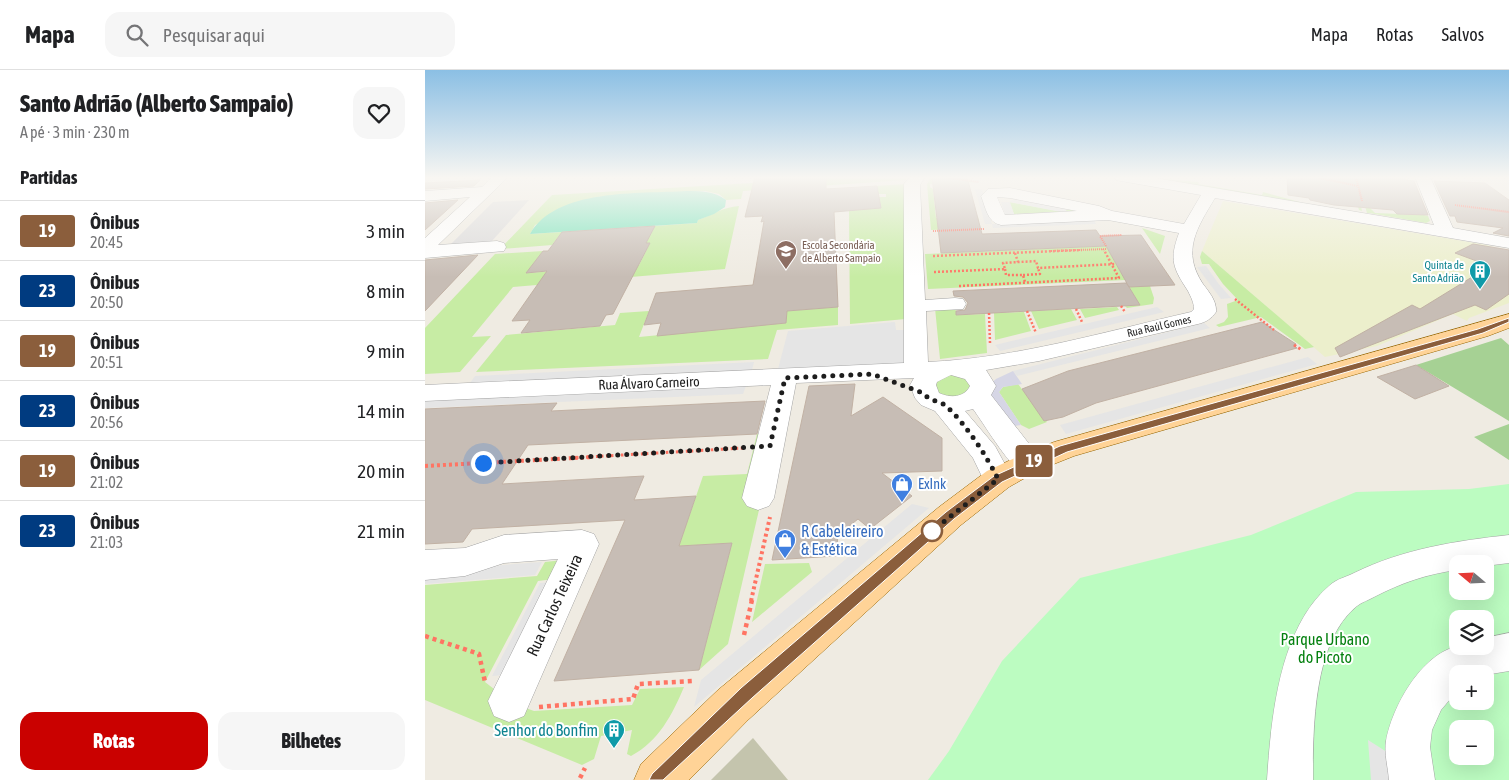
<!DOCTYPE html>
<html lang="pt">
<meta charset="utf-8">
<style>
:root{--surface:#fff;--page:#f6f6f6;--text:#202124;--muted:#757577;--line:#e0e0e0;--accent:#ca0100}
body{margin:0;font-family:"Asap Condensed",sans-serif;background:var(--page);color:var(--text);height:100vh;display:flex;flex-direction:column;font-size:19px;white-space:nowrap}
*{box-sizing:border-box;margin:0}
p{font-size:16px;color:var(--muted)}
.icon{flex:none;width:28px;height:28px;fill:none;stroke:currentColor;stroke-width:2;stroke-linecap:round;stroke-linejoin:round}
.map{position:relative;flex:1;overflow:hidden}
.sheet{display:flex;flex-direction:column;background:var(--surface);width:425px}
.sheet>*{flex:none}
.badge{padding:0 10px;border-radius:4px;font-size:18px;line-height:32px}
.needle{width:32px;rotate:289deg}
.tools{position:absolute;left:1024px;top:485px;display:grid;gap:10px}
.tools a{display:grid;place-items:center;width:45px;height:45px;border-radius:10px;background:var(--surface);box-shadow:0 5px 20px #0002;font-size:25px}
.you{position:absolute;width:25px;height:25px;margin:-12px;border:4px solid #fff;border-radius:50%;background:#1a73e8;box-shadow:0 0 0 8px #1a73e833}
.map>.badge{position:absolute;translate:-50% -50%;box-shadow:0 0 0 2px #fff}
h2{padding:0 20px;font-size:19px;line-height:45px}
.round{display:grid;place-items:center;flex:none;width:52px;height:52px;border-radius:15px;background:var(--page)}
.summary{display:flex;align-items:center;justify-content:space-between;height:85px;padding:0 20px}
h1{font-size:24px;font-weight:800;line-height:38px}
.cta{display:flex;gap:10px;margin-top:auto;padding:10px 20px}
.cta a{flex:1;height:58px;border-radius:15px;background:var(--accent);color:#fff;font-size:20px;font-weight:800;line-height:58px;text-align:center}
.cta a+a{background:var(--page);color:var(--text)}
ul{padding:0;list-style:none}
li{display:flex;align-items:center;gap:15px;height:60px;padding:0 20px;border-top:1px solid var(--line)}
li div{flex:1}
li b{display:block;font-size:19px}
li em{font-style:normal}
li .badge{min-width:55px;font-weight:700;text-align:center}
header{display:flex;align-items:center;gap:30px;box-sizing:border-box;height:70px;padding:0 25px;background:var(--surface);border-bottom:1px solid var(--line)}
header strong{font-size:24px}
nav{display:flex;gap:28px;margin-inline-start:auto;font-size:18px}
.search{width:350px;height:45px;background:var(--page);display:flex;align-items:center;gap:12px;box-sizing:border-box;padding:0 18px;border-radius:15px;color:var(--muted);font-size:19px}
main{display:flex;flex:1;min-height:0}
.map>svg:first-child{display:block}
</style>
<header>
<strong>Mapa</strong>
<div class="search"><svg class="icon" aria-label="search" viewBox="0 0 24 24"><circle cx="10" cy="10" r="6"/><path d="M15 15l6 6"/></svg>Pesquisar aqui</div>
<nav><a>Mapa</a><a>Rotas</a><a>Salvos</a></nav>
</header>
<main>
<section class="sheet">
<div class="summary"><div><h1>Santo Adrião (Alberto Sampaio)</h1><p>A pé · 3 min · 230 m</p></div><a class="round"><svg class="icon" aria-label="heart" viewBox="0 0 24 24"><path d="M12 20l-8-8c-3-5 5-10 8-4 3-6 11-1 8 4z"/></svg></a></div>
<h2>Partidas</h2>
<ul>
<li><span class="badge" style="background:#8b5e3c;color:#fff">19</span><div><b>Ônibus</b><p>20:45</p></div><em>3 min</em></li>
<li><span class="badge" style="background:#003b80;color:#fff">23</span><div><b>Ônibus</b><p>20:50</p></div><em>8 min</em></li>
<li><span class="badge" style="background:#8b5e3c;color:#fff">19</span><div><b>Ônibus</b><p>20:51</p></div><em>9 min</em></li>
<li><span class="badge" style="background:#003b80;color:#fff">23</span><div><b>Ônibus</b><p>20:56</p></div><em>14 min</em></li>
<li><span class="badge" style="background:#8b5e3c;color:#fff">19</span><div><b>Ônibus</b><p>21:02</p></div><em>20 min</em></li>
<li><span class="badge" style="background:#003b80;color:#fff">23</span><div><b>Ônibus</b><p>21:03</p></div><em>21 min</em></li>
</ul>
<div class="cta"><a>Rotas</a><a>Bilhetes</a></div>
</section>
<div class="map">
<svg width="1084" height="710" viewBox="0 0 1084 710">
<rect width="100%" height="100%" fill="#efebe2"/>
<path fill="#dbdada" d="M 104,130 L 66,172 L 25,175 L 68,132 Z"/>
<path fill="#c4c4ad" d="M 328,668 L 363,710 L 286,710 Z"/>
<path fill="#ecefcc" d="M 798,131 L 1062,175 L 1084,183 L 1084,233 L 1044,248 L 1042,251 L 1028,244 L 952,276 L 900,287 L 777,181 Z"/>
<path fill="#c7eca4" d="M 425,107 L 481,107 L 481,110 L 318,121 L 316,129 L 301,130 L 294,124 L 280,121 L 171,127 L 110,155 L 105,164 L 137,162 L 127,175 L 75,179 L 127,125 Z
M 506,107 L 552,112 L 505,114 L 505,117 L 508,119 L 511,148 L 553,147 L 555,158 L 506,160 L 502,114 Z
M 857,107 L 951,107 L 942,135 L 950,143 L 999,145 L 1003,146 L 1005,151 L 1001,153 L 944,143 L 942,143 L 937,125 L 934,125 L 937,141 L 934,140 L 929,123 L 881,110 Z
M 738,109 L 774,112 L 773,114 L 837,125 L 838,122 L 886,135 L 736,111 Z
M 481,114 L 481,249 L 425,254 L 424,140 L 456,138 L 454,127 L 461,127 L 461,124 L 451,124 L 449,116 Z
M 584,132 L 639,142 L 643,139 L 654,141 L 589,144 Z
M 314,136 L 300,199 L 88,217 L 47,267 L 66,266 L 35,302 L 0,304 L 0,258 L 70,184 L 118,181 L 102,203 L 214,195 L 225,173 L 221,173 L 230,156 L 272,153 L 273,150 C 287,145 298,137 314,136 Z
M 717,158 L 740,166 L 735,184 Z
M 681,176 L 700,210 L 503,219 L 500,184 Z
M 777,181 L 889,277 L 880,279 L 836,247 L 794,257 L 791,255 L 799,252 L 803,247 L 802,234 L 813,230 L 798,214 L 784,194 L 777,194 L 775,187 Z
M 725,216 L 729,228 L 728,234 L 702,238 L 700,236 L 715,235 L 704,217 Z
M 413,237 L 413,255 L 352,260 L 343,289 L 51,302 L 81,265 L 190,255 L 195,243 L 224,241 L 214,267 L 360,253 L 362,241 Z
M 530,237 L 532,245 L 560,244 L 562,283 L 515,289 L 510,238 Z
M 692,237 L 694,240 L 660,248 L 655,239 Z
M 646,239 L 652,250 L 614,259 L 606,241 Z
M 599,242 L 606,261 L 570,270 L 569,243 Z
M 521,303 L 547,311 L 542,326 L 513,326 L 508,311 Z
M 593,314 L 622,352 L 604,359 L 596,355 L 574,322 L 578,317 Z
M 352,362 L 303,574 L 274,600 L 307,473 L 254,476 L 278,406 L 322,404 L 332,364 Z
M 138,490 L 129,509 L 113,511 L 60,612 L 87,633 L 109,641 L 207,635 L 215,619 L 259,617 C 247,645 234,671 206,686 L 202,684 L 207,660 L 176,666 L 169,689 L 157,695 L 0,630 L 0,515 L 112,506 L 120,492 Z
M 384,493 L 387,502 L 327,552 L 340,494 Z"/>
<path fill="#a6d194" d="M 1076,268 L 1084,275 L 1084,351 L 991,295 Z
M 1084,354 L 1084,390 L 1049,367 Z"/>
<path fill="#bcfcc1" fill-rule="evenodd" d="M 1084,414 L 1084,710 L 503,710 L 524,681 L 577,591 L 655,508 L 826,465 L 931,422 L 1044,419 ZM 1032,494 L 1060,494 L 1060,521 L 1032,521 ZM 1032,549 L 1060,549 L 1060,576 L 1032,576 ZM 1032,604 L 1060,604 L 1060,631 L 1032,631 ZM 1032,659 L 1060,659 L 1060,686 L 1032,686 Z"/>
<path fill="#7be3bb" d="M 262,121 C 277,121 289,121 301,130 L 300,137 L 289,144 L 273,150 L 272,153 L 105,164 C 131,118 214,124 262,121 Z"/>
<path fill="#e5e5e5" fill-rule="evenodd" d="M 550,119 L 557,119 L 567,154 L 669,150 L 671,154 L 568,158 L 567,154 L 560,154 Z
M 588,129 L 643,139 L 639,142 L 590,148 L 589,144 L 580,145 L 576,132 L 584,132 ZM 585,132 L 636,142 L 589,144 Z
M 781,196 L 793,213 L 806,228 L 796,229 L 772,197 Z
M 732,237 L 739,242 L 575,281 L 570,275 Z
M 470,252 L 471,260 L 482,260 L 484,294 L 353,299 L 363,261 Z
M 779,253 L 785,258 L 592,306 L 588,301 Z
M 883,287 L 892,294 L 641,364 L 635,355 Z
M 329,292 L 327,300 L 45,313 L 50,306 Z
M 321,316 L 318,324 L 0,338 L 0,330 Z
M 487,434 L 504,438 L 269,637 L 276,610 Z
M 117,492 L 110,505 L 0,514 L 0,501 Z
M 127,512 L 81,605 L 67,606 L 115,513 Z
M 943,670 L 973,689 L 975,710 L 946,710 Z"/>
<path fill="#d6d6e5" d="M 588,301 L 597,314 L 578,317 L 574,322 L 596,355 L 589,356 L 560,318 L 571,309 Z"/>
<path fill="#c7bdb5" stroke="#c1b1a4" d="M 330,107 L 401,107 L 401,119 L 452,116 L 456,138 L 409,142 L 413,237 L 362,241 L 361,253 L 232,266 L 236,253 L 219,255 L 231,223 L 328,215 L 339,151 L 336,152 L 338,146 L 320,147 Z
M 507,107 L 542,107 L 557,164 L 671,160 L 675,166 L 716,165 L 750,215 L 704,217 L 715,235 L 531,245 L 531,241 L 540,240 L 543,233 L 538,227 L 529,226 L 528,221 L 701,213 L 704,217 L 681,176 L 516,183 Z
M 862,107 L 977,107 L 981,110 L 989,111 L 1003,145 L 972,144 L 968,140 L 909,135 L 885,130 L 884,128 L 863,125 Z
M 55,110 L 49,116 L 0,119 L 0,113 Z
M 1009,111 L 1060,113 L 1084,130 L 1084,166 L 1068,163 L 1078,158 L 1032,152 L 1030,146 L 1025,146 Z
M 33,130 L 0,160 L 0,133 Z
M 230,156 L 221,173 L 225,173 L 188,244 L 181,245 L 175,256 L 96,263 L 105,250 L 87,251 L 122,201 L 101,203 L 118,181 L 123,181 L 137,162 Z
M 1048,174 L 1084,180 L 1084,224 L 1061,240 L 1050,235 L 915,287 L 910,278 L 987,235 L 995,239 L 1065,196 L 1030,183 Z
M 53,185 L 0,241 L 0,190 Z
M 837,252 L 871,274 L 868,275 L 872,278 L 671,333 L 638,347 L 619,351 L 597,319 L 643,301 Z
M 991,295 L 1024,316 L 990,329 L 952,307 Z
M 430,314 L 426,346 L 458,327 L 517,368 L 517,401 L 457,403 L 487,426 L 445,459 L 433,449 L 413,465 L 411,486 L 347,490 L 384,316 Z
M 340,331 L 332,364 L 103,375 L 77,414 L 219,406 L 209,430 L 271,426 L 254,476 L 307,473 L 274,600 L 129,611 L 200,450 L 47,459 L 38,472 L 0,474 L 0,339 L 132,333 L 126,341 Z"/>
<g fill="none" stroke-linecap="round" stroke-linejoin="round">
<g stroke="#a4a4a4" stroke-width="1">
<path id="minor" d="M 67,107 L 83,107 L 13,175 L 72,171 L 79,173 L 81,177 L 79,181 L 0,188 L 0,168 L 45,127 L 0,131 L 0,121 L 57,117 Z
M 485,107 L 500,107 L 495,115 L 500,230 L 530,228 L 538,229 L 541,234 L 538,239 L 501,241 L 503,292 C 591,288 679,262 766,242 L 769,239 C 769,233 766,227 763,221 C 748,198 744,190 754,163 L 683,150 L 576,155 C 562,152 561,138 556,126 L 563,119 L 585,118 L 674,136 L 687,141 L 759,154 L 776,125 L 696,111 L 691,110 L 689,107 L 724,107 L 1009,155 L 990,107 L 1005,107 L 1028,158 L 1084,168 L 1084,178 L 790,128 C 772,158 756,181 778,214 C 784,222 792,231 791,242 C 786,249 781,252 773,254 L 614,291 L 561,300 L 571,316 L 566,325 L 619,393 L 614,400 C 607,403 603,404 596,401 C 583,395 558,352 548,339 L 540,341 L 570,376 L 588,409 L 584,417 L 573,420 L 562,417 L 548,388 L 510,341 L 496,335 L 490,328 L 485,315 L 489,308 L 371,313 L 349,428 L 344,436 L 333,440 L 322,436 L 317,428 L 346,315 L 0,331 L 0,315 L 479,293 L 479,114 ZM 572,127 L 585,128 L 652,141 L 580,145 ZM 526,305 L 540,309 L 545,316 C 539,328 525,328 514,323 L 511,315 L 512,312 Z
M 157,460 L 169,464 L 174,474 L 99,646 L 84,652 L 69,646 L 63,631 L 133,489 L 79,493 L 40,506 L 0,510 L 0,480 L 40,478 L 79,465 Z
M 1084,465 L 1084,493 L 1060,496 L 1060,494 L 1032,494 L 1032,500 C 1002,504 976,513 949,527 C 944,530 937,532 932,536 C 888,571 888,659 888,710 L 842,710 C 846,648 854,558 905,515 C 912,509 921,507 929,503 C 978,479 1030,471 1084,465 Z
M 1084,563 L 1084,601 L 1060,605 L 1060,604 L 1032,604 L 1032,621 L 1016,640 L 1007,660 L 1005,677 L 1010,710 L 964,710 C 963,697 959,684 961,671 C 967,637 996,584 1033,576 C 1041,575 1052,576 1060,576 L 1060,568 Z"/>
</g>
<g stroke="#966500" stroke-width="1">
<path id="major" d="M 1084,244 L 1084,258 L 1063,266 L 649,386 L 614,400 L 584,417 L 536,455 L 323,650 L 264,710 L 209,710 L 216,694 L 293,620 L 514,437 L 562,401 L 594,386 L 629,372 Z"/>
</g>
<path stroke="#ff7463" stroke-width="2" stroke-dasharray="1 1" stroke-linecap="butt" d="M 518,107 L 554,112
M 890,107 L 933,116
M 931,107 L 937,131
M 876,109 L 877,107
M 1030,135 L 1084,142
M 508,161 L 559,159
M 681,176 L 675,166 L 697,165
M 678,179 L 679,181
M 626,181 L 682,179"/>
<path stroke="#ff7463" stroke-width="2.5" stroke-dasharray="2 2" stroke-linecap="butt" d="M 590,183 L 593,192
M 508,186 L 657,180
M 580,199 L 581,205 L 598,205 L 600,212
M 509,202 L 580,199 L 578,193 L 611,191 L 613,198 L 691,194
M 598,205 L 615,204 L 613,198
M 534,216 L 694,208 L 679,180
M 810,229 L 849,260
M 696,236 L 700,242
M 651,239 L 657,252
M 602,241 L 611,263
M 564,243 L 565,273"/>
<path stroke="#ff7463" stroke-width="3" stroke-dasharray="2.5 2.5" stroke-linecap="butt" d="M 869,275 L 877,280
M 146,388 L 318,378"/>
<path stroke="#ff7463" stroke-width="4" stroke-dasharray="3 3" stroke-linecap="butt" d="M 0,396 L 168,387
M 326,531 L 345,447"/>
<path stroke="#ff7463" stroke-width="4.5" stroke-dasharray="4 4" stroke-linecap="butt" d="M 319,565 L 327,530
M 0,566 L 54,584 L 60,612
M 114,637 L 208,629 L 213,614 L 268,611
M 155,708 L 160,698"/>
<use href="#minor" fill="#fff" fill-rule="evenodd"/>
<use href="#major" fill="#ffd397" fill-rule="evenodd"/>
</g>
<linearGradient id="sky" x2="0" y2="1"><stop stop-color="#8bbfe4"/><stop offset="0.52" stop-color="#f8f6f2"/><stop offset="1" stop-color="#f8f6f2" stop-opacity="0"/></linearGradient>
<rect width="1084" height="207" fill="url(#sky)"/>
<path fill="#8b5e3c" stroke="#fff" d="M 1084,248 L 1084,252 L 1058,263 L 642,382 L 577,412 L 529,449 L 327,628 L 238,710 L 224,710 L 227,704 L 316,618 L 521,442 L 569,406 L 635,376 L 1053,259 Z"/>
<g fill="none" stroke-linecap="round" stroke-linejoin="round">
<path stroke="#1d1d1d" stroke-width="5" stroke-dasharray="0 9" d="M 58,393 L 345,376 L 360,308 L 447,304 L 498,323 C 507,333 514,330 521,336 C 541,354 561,385 573,409 L 507,461"/>
</g>
<defs>
<g id="school-pin" transform="scale(1.125)"><path d="M0 17L-7.5 6A9.5 9.5 0 1 1 7.5 6Z" fill="#8d6e63" stroke="#fff"/><path d="M0-5L7-2L0 1L-7-2ZM-4 1L0 2.5L4 1V4Q0 6-4 4Z" fill="#fff"/></g>
<g id="building-pin" transform="scale(1.125)"><path d="M0 17L-7.5 6A9.5 9.5 0 1 1 7.5 6Z" fill="#0f9aa8" stroke="#fff"/><path d="M-4-6H4V6H1V3H-1V6H-4ZM-2.5-4.3h1.7v1.8h-1.7ZM.8-4.3h1.7v1.8H.8ZM-2.5-1h1.7V.8h-1.7ZM.8-1h1.7V.8H.8Z" fill="#fff"/></g>
<g id="shop-pin" transform="scale(1.125)"><path d="M0 17L-7.5 6A9.5 9.5 0 1 1 7.5 6Z" fill="#3f7fe0" stroke="#fff"/><path d="M-5-2.5h2.3a2.7 3.5 0 0 1 5.4 0H5L5.5 6h-11ZM-1.5-2.5h3a1.5 2.3 0 0 0-3 0Z" fill="#fff"/></g>
</defs>
<g fill-rule="evenodd">
<use href="#school-pin" x="361" y="181"/>
<use href="#building-pin" x="1055" y="201"/>
<use href="#shop-pin" x="477" y="414"/>
<use href="#shop-pin" x="360" y="470"/>
<use href="#building-pin" x="189" y="660"/>
</g>
<circle fill="#fff" stroke="#8b5e3c" stroke-width="2.5" cx="507" cy="461" r="10"/>
<g text-anchor="middle" stroke-width="4" stroke-linejoin="round" paint-order="stroke">
<g font-size="11" fill="#785e54" stroke="#fff" text-anchor="start">
<text x="377" y="179">Escola Secondária<tspan x="377" dy="13">de Alberto Sampaio</tspan></text>
</g>
<g font-size="11" fill="#0d838f" stroke="#fff" text-anchor="end">
<text x="1039" y="199">Quinta de<tspan x="1039" dy="13">Santo Adrião</tspan></text>
</g>
<g font-size="11" fill="#1d1d1d" stroke="#fff">
<text transform="translate(734 256) rotate(-13)" y="4">Rua Raúl Gomes</text>
</g>
<g font-size="14" fill="#1d1d1d" stroke="#fff">
<text transform="translate(224 313) rotate(-2)" y="5">Rua Álvaro Carneiro</text>
</g>
<g font-size="14" fill="#366cbe" stroke="#fff" text-anchor="start">
<text x="493" y="419">ExInk</text>
</g>
<g font-size="16" fill="#366cbe" stroke="#fff" text-anchor="start">
<text x="376" y="467">R Cabeleireiro<tspan x="376" dy="18">&amp; Estética</tspan></text>
</g>
<g font-size="16" fill="#1d1d1d" stroke="#fff">
<text transform="translate(129 535) rotate(-65)" y="6">Rua Carlos Teixeira</text>
</g>
<g font-size="16" fill="#058110" stroke="#fff">
<text x="900" y="575">Parque Urbano<tspan x="900" dy="18">do Picoto</tspan></text>
</g>
<g font-size="16" fill="#0d838f" stroke="#fff" text-anchor="end">
<text x="173" y="666">Senhor do Bonfim</text>
</g>
</g>
</svg>
<div class="tools">
<a><svg class="needle" viewBox="-14 -14 28 28"><path d="M0-13l5 13h-10z" fill="#e53935"/><path d="M0 13l5-13h-10z" fill="#757577"/></svg></a>
<a><svg class="icon" aria-label="layers" viewBox="0 0 24 24"><path d="M12 4l9 5-9 5-9-5zM3 14l9 5 9-5"/></svg></a>
<a>+</a>
<a>−</a>
</div>
<div class="you" style="left:58px;top:393px"></div>
<b class="badge" style="left:609px;top:391px;background:#8b5e3c;color:#fff">19</b>
</div>
</main>
